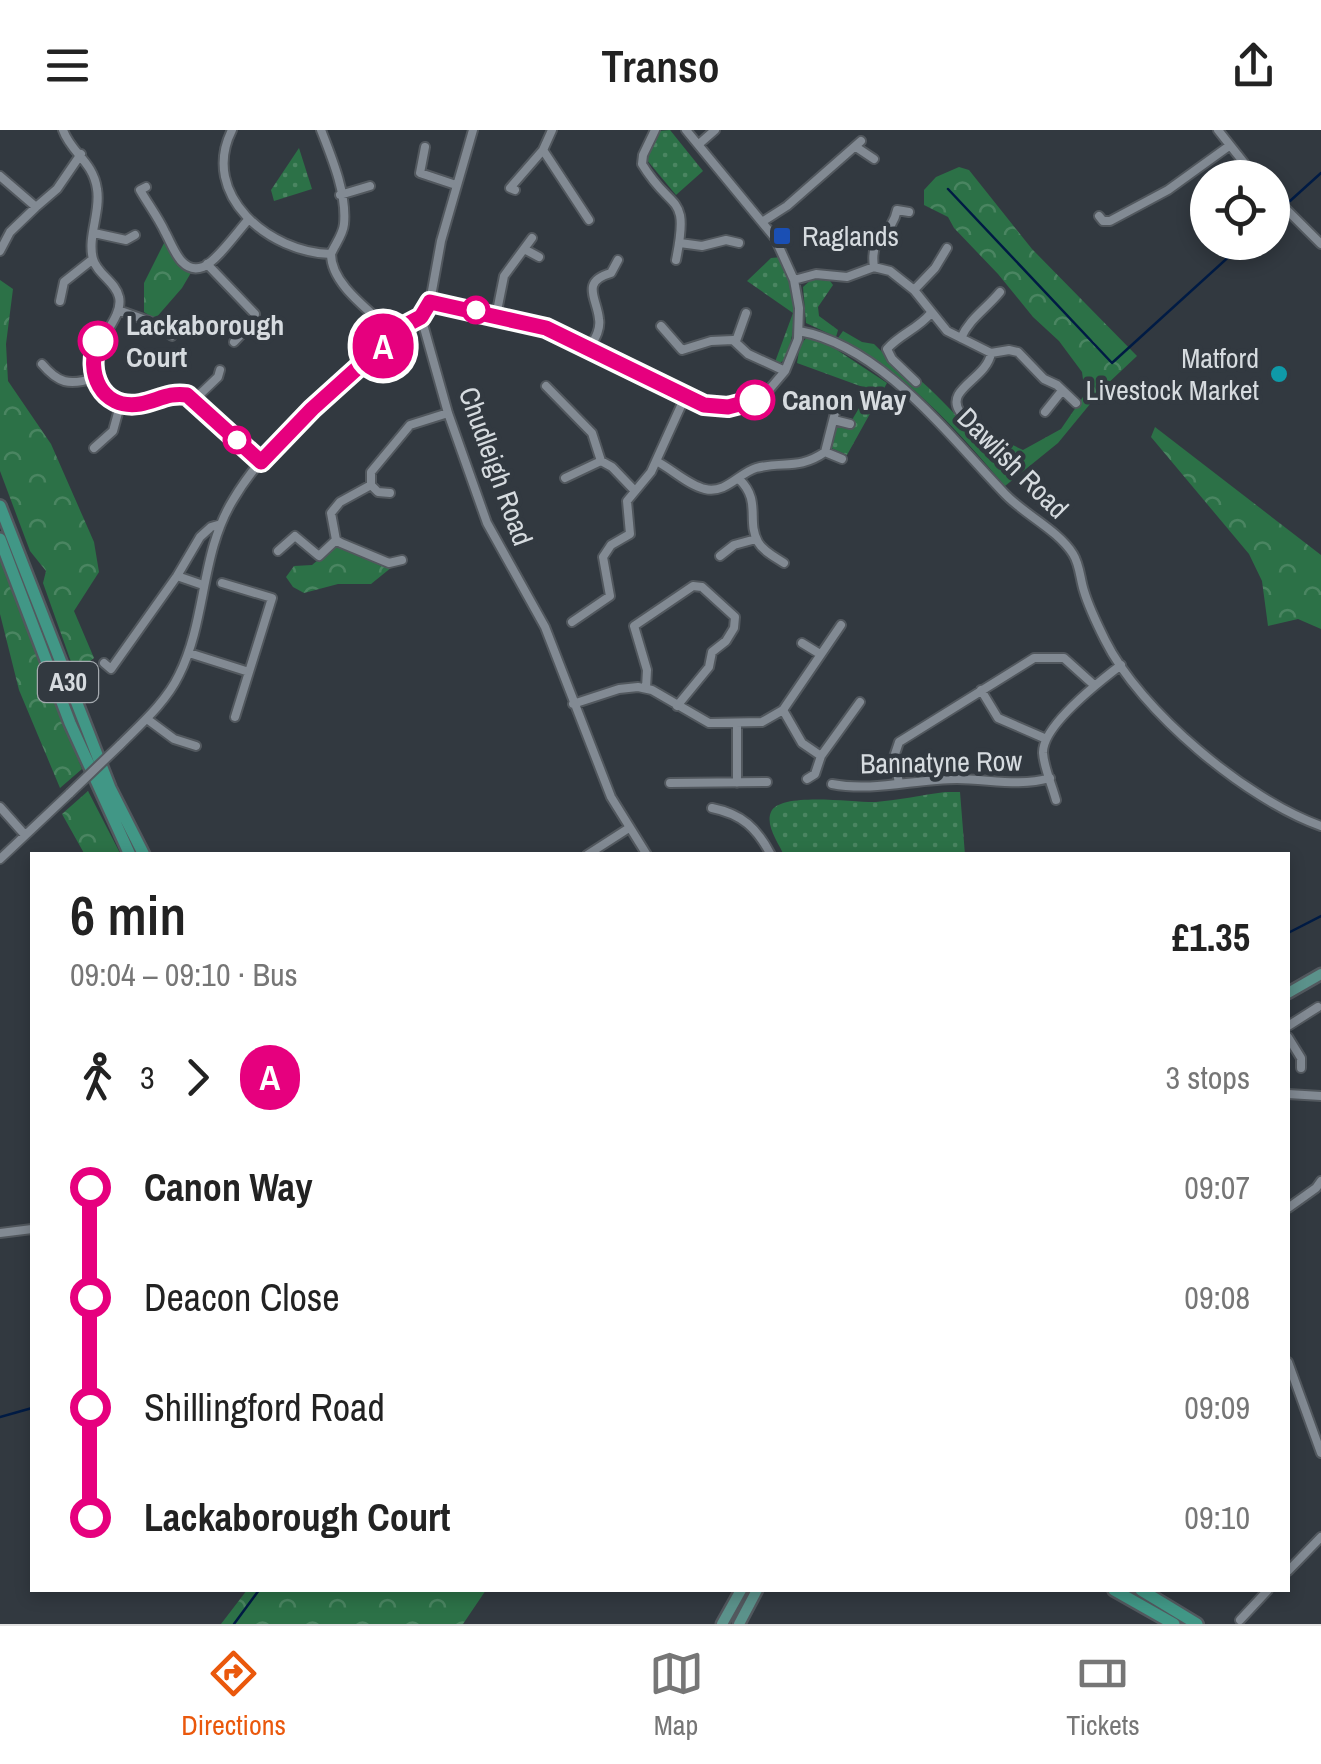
<!DOCTYPE html>
<meta charset="utf-8">
<style>
:root{--surface:#fff;--page:#f6f6f6;--text:#222;--muted:#767676;--line:#e0e0e0;--accent:#ea580c}
body{margin:0;font-family:"Archivo Narrow",sans-serif;background:var(--page);color:var(--text);height:100vh;display:flex;flex-direction:column;font-size:38px;white-space:nowrap}
*{box-sizing:border-box;margin:0}
p{font-size:32px;color:var(--muted)}
.icon{flex:none;width:55px;height:55px;fill:none;stroke:currentColor;stroke-width:2;stroke-linecap:round;stroke-linejoin:round}
.map{position:relative;flex:1;overflow:hidden}
.sheet{position:absolute;left:30px;top:722px;width:1260px;height:740px;display:flex;flex-direction:column;background:var(--surface);border-radius:0px;box-shadow:0 5px 15px #0003}
.sheet>*{flex:none}
.badge{padding:0 20px;border-radius:32px;font-size:35px;line-height:65px}
.tools{position:absolute;left:1190px;top:30px;display:grid;gap:20px}
.tools a{display:grid;place-items:center;width:100px;height:100px;border-radius:50%;background:var(--surface);box-shadow:0 5px 15px #0003;font-size:50px}
.map>.badge{position:absolute;translate:-50% -50%;box-shadow:0 0 0 5px #fff}
.legs{display:flex;align-items:center;gap:15px;height:110px;padding:0 40px;font-size:32px}
.legs p{margin-inline-start:auto}
.summary{display:flex;align-items:center;justify-content:space-between;height:170px;padding:0 40px}
h1{font-size:55px;font-weight:600;line-height:75px}
ul{padding:0 40px;list-style:none}
li{display:flex;align-items:center;gap:35px;height:110px;font-size:38px}
li i{display:grid;place-items:center;width:15px;height:100%;margin:0 12px;background:currentColor}
li i::after{content:'';width:25px;height:25px;margin:-12px;border:8px solid;border-radius:50%;background:var(--surface)}
li p{margin-inline-start:auto}
li:first-child i{background:linear-gradient(#0000 50%,currentColor 0)}
li:last-child i{background:linear-gradient(currentColor 50%,#0000 0)}
header{display:flex;justify-content:space-between;align-items:center;height:130px;padding:0 40px;background:var(--surface);font-size:45px;font-weight:600}
.tab-bar{display:flex;justify-content:space-around;align-items:center;height:140px;border-top:2px solid var(--line);background:var(--surface);font-size:28px;color:var(--muted)}
.tab-bar a{display:grid;justify-items:center;gap:5px}
.tab-bar .selected{color:var(--accent)}
.map>svg:first-child{display:block}
</style>
<header><svg class="icon" aria-label="menu" viewBox="0 0 24 24"><path d="M4 6h16M4 12h16M4 18h16"/></svg>Transo<svg class="icon" aria-label="share" viewBox="0 0 24 24"><path d="M12 15V3M7 8l5-5 5 5M5 13v7h14v-7"/></svg></header>
<div class="map">
<svg width="1321" height="1494" viewBox="0 0 1321 1494">
<defs>
<pattern id="grass-dots" width="8" height="8" patternUnits="userSpaceOnUse" patternTransform="scale(2.5)"><rect width="8" height="8" fill="#2c7147"/><path d="M2 2h.1M6 6h.1" fill="none" stroke="#4a8561" stroke-width="1.8" stroke-linecap="round"/></pattern>
<pattern id="forest-crowns" width="20" height="18" patternUnits="userSpaceOnUse" patternTransform="scale(2.5)"><rect width="20" height="18" fill="#2c7147"/><path d="M2 6a3 3 0 1 1 6 0M12 15a3 3 0 1 1 6 0" fill="none" stroke="#4a8561"/></pattern>
</defs>
<rect width="100%" height="100%" fill="#323940"/>
<path fill="url(#grass-dots)" d="M 670,0 L 703,41 L 676,65 L 646,29 L 659,1 Z
M 299,18 L 312,59 L 274,71 L 271,60 Z
M 782,127 C 796,163 798,192 786,229 L 778,234 L 775,232 L 793,183 L 747,151 L 771,128 Z
M 812,149 L 830,151 L 833,155 L 818,177 L 819,186 L 838,200 L 836,207 L 806,193 L 803,157 Z
M 808,206 L 825,212 L 887,253 L 847,325 L 831,318 L 835,296 L 837,293 L 849,295 L 862,273 L 865,274 L 871,260 L 797,233 L 800,215 Z
M 945,662 L 960,662 L 965,725 L 784,725 C 779,714 765,695 771,682 C 780,661 856,673 876,672 C 899,670 922,665 945,662 Z"/>
<path fill="url(#forest-crowns)" d="M 959,37 L 969,40 L 1032,119 L 1137,226 L 1104,257 L 1058,313 L 1005,356 C 958,301 904,240 838,208 L 843,201 L 862,212 L 874,214 L 913,252 L 920,250 C 944,271 964,296 989,315 L 1000,309 L 1023,320 L 1061,299 L 1085,264 L 1082,242 L 1059,211 L 1033,187 L 998,144 L 954,98 L 948,87 L 924,75 L 924,60 L 936,47 Z
M 165,111 L 178,132 L 192,141 L 182,158 L 155,189 L 144,182 L 144,153 Z
M 0,150 L 13,159 L 6,214 L 8,251 L 51,314 L 94,412 L 99,442 L 74,481 L 94,528 L 75,543 L 43,453 L 46,441 L 30,421 L 0,341 Z
M 1155,297 L 1321,425 L 1321,499 L 1298,489 L 1268,496 L 1262,451 L 1249,424 L 1151,307 Z
M 336,415 L 392,437 L 371,454 L 338,454 L 304,463 L 293,457 L 286,447 L 294,436 L 312,435 Z
M 0,429 L 82,639 L 60,658 L 19,560 L 0,484 Z
M 88,661 L 121,725 L 85,725 L 62,684 Z
M 247,1460 L 486,1460 L 463,1494 L 221,1494 Z"/>
<g fill="none" stroke-linecap="round" stroke-linejoin="round">
<path stroke="#001b44" stroke-width="2.5" d="M 948,59 L 1112,233 L 1245,112
M 1290,71 L 1321,43
M 1272,87 L 1277,83
M 1288,803 L 1321,786
M 0,1287 L 32,1278
M 234,1494 L 259,1460"/>
<g stroke="#52585e" stroke-width="12">
<path id="minor" d="M 63,0 C 71,23 93,31 97,59 C 101,82 87,107 93,129 C 97,144 116,152 119,167 C 126,196 63,233 105,264 C 134,286 157,259 187,265 L 261,332
M 232,0 C 199,65 270,123 331,124
M 321,0 C 332,28 347,64 344,94 C 343,105 335,114 331,124
M 655,0 L 643,25 L 642,34 C 672,84 690,61 676,130
M 1218,0 L 1256,48
M 699,14 L 715,0
M 425,17 L 420,43 L 456,55
M 856,17 L 874,29
M 543,20 L 589,90
M 0,46 L 36,77 L 57,59 L 81,24
M 146,57 L 140,60 C 148,74 158,87 165,102 C 173,116 181,145 203,137 C 216,132 238,101 248,90
M 515,60 L 510,58 L 543,20 L 552,0
M 340,65 L 370,56
M 1272,65 L 1321,114
M 1099,86 L 1103,91 L 1110,91 L 1168,60 L 1229,16
M 762,92 L 787,76 L 861,11
M 94,103 L 126,110 L 135,105
M 680,113 L 702,116 L 726,110 L 739,113
M 526,120 L 539,127
M 0,121 L 10,102 L 36,77
M 331,124 C 331,156 374,183 395,205
M 207,134 L 255,184 L 253,192 L 234,212
M 874,137 C 869,104 891,108 897,80 L 909,82
M 794,150 L 816,144 L 847,147 L 874,137 L 890,141 L 914,160 L 947,201 L 991,223 L 1009,220 L 1018,222 L 1044,249 L 1057,255 L 1076,273
M 914,160 L 935,138 L 947,118
M 60,171 L 64,152 L 93,129
M 430,172 L 547,197 L 704,275 L 735,276 L 768,261 L 785,241 L 798,209 L 799,178 L 794,150 L 775,108 L 686,0
M 118,180 L 154,193 L 172,206
M 496,186 L 504,146 L 532,108
M 421,187 L 448,283 L 487,393 L 545,497 L 611,667 L 647,725
M 421,187 L 430,172 L 441,111 L 473,0
M 661,196 L 682,220 L 711,211 L 733,210 L 748,224 L 785,241
M 799,201 C 882,216 949,306 1005,364 C 1025,385 1058,400 1073,424 C 1080,435 1080,449 1084,461 C 1089,478 1097,494 1105,510 C 1140,581 1247,670 1321,696
M 961,208 C 970,188 986,179 1000,162
M 736,211 L 746,183
M 589,219 C 594,210 601,200 599,189 C 597,168 580,152 611,143 L 618,130
M 42,234 C 58,253 69,256 94,248
M 916,252 L 892,229 L 887,219 C 900,204 918,199 931,183
M 546,256 L 592,303 L 601,331
M 194,270 L 218,247 L 220,240
M 1045,282 L 1061,262
M 834,290 L 850,294
M 990,311 C 981,301 967,293 960,282 C 944,259 987,249 991,223
M 94,318 L 113,301 L 121,272
M 825,322 L 837,275
M 601,331 L 612,337 L 635,361
M 656,331 C 672,339 688,355 705,359 C 726,364 739,343 756,338 C 783,331 799,340 825,322 L 842,329
M 565,348 L 601,331
M 739,349 C 762,371 746,390 758,412 C 763,421 775,427 784,433
M 371,355 L 378,362 L 390,363
M 278,421 L 295,406 L 319,426 L 336,410
M 720,426 L 734,415 L 756,409
M 402,430 L 389,433 L 341,413 L 336,410 L 331,383 L 340,372 L 371,355 L 371,342 L 410,295 L 448,283
M 177,446 L 203,455
M 572,492 L 610,466 L 603,427 L 611,415 L 630,404 L 627,371 L 651,342 L 685,267
M 802,513 L 820,524
M 189,523 L 249,542 L 272,468 L 222,453
M 104,533 L 111,539 L 177,446 L 200,407 L 211,397 L 221,394
M 646,558 L 647,540 L 634,496 L 693,456 L 702,457 L 735,487 L 734,498 L 726,511 L 712,522 L 709,537 L 677,576
M 981,560 L 998,588 L 1044,608
M 573,574 L 619,559 L 638,557 L 652,560 L 709,593 L 762,592 L 783,580 L 841,495
M 783,580 L 802,613 L 821,626
M 235,587 L 249,542
M 147,589 L 174,609 L 196,616
M 737,593 L 737,653
M 120,615 C 141,594 166,572 179,545 C 207,489 200,424 233,370 C 274,300 348,252 405,196 L 421,187
M 807,649 L 815,644 L 821,626 L 860,572
M 670,653 L 767,652
M 899,653 L 894,627 L 899,612 L 1034,528 L 1064,528 L 1094,555
M 832,654 C 873,662 915,649 957,649 C 989,649 1019,657 1050,648
M 1056,670 C 1052,655 1044,638 1043,623 C 1042,596 1100,551 1121,535
M 0,677 L 25,705
M 712,678 C 742,684 757,698 771,725
M 587,725 L 629,698
M 0,729 L 70,663
M 1288,896 L 1318,877
M 1288,907 L 1301,928 L 1301,938
M 1288,964 L 1321,966
M 1288,1078 L 1316,1058 L 1321,1051
M 0,1103 L 32,1099
M 1288,1232 L 1321,1323
M 1288,1441 L 1321,1407
M 1240,1490 L 1268,1460"/>
</g>
<g stroke="#52585e" stroke-width="15">
<path id="major" d="M 1288,863 L 1321,844
M 722,1494 L 741,1460
M 739,1494 L 757,1460"/>
</g>
<g stroke="#52585e" stroke-width="16">
<path id="highway" d="M 0,376 L 110,658 L 144,725
M 0,409 L 70,593 L 130,725
M 1114,1460 L 1174,1494
M 1141,1460 L 1197,1494"/>
</g>
<use href="#minor" stroke="#828a93" stroke-width="8"/>
<use href="#major" stroke="#5b928b" stroke-width="10"/>
<use href="#highway" stroke="#419786" stroke-width="11"/>
<g stroke="#52585e" stroke-width="12" stroke-linecap="butt">
<path id="minor-bridge" d="M 70,663 L 120,615"/>
</g>
<use href="#minor-bridge" stroke="#828a93" stroke-width="8"/>
</g>
<g fill="none" stroke-linecap="round" stroke-linejoin="round">
<g stroke="#fff" stroke-width="22">
<path id="line-1" d="M 98,211 C 85,242 101,280 140,274 C 157,271 169,262 187,265 L 261,332 L 312,279 L 404,196 L 421,187 L 430,172 L 546,198 L 704,275 L 728,277 L 755,270"/>
</g>
<use href="#line-1" stroke="#e6007e" stroke-width="15"/>
</g>
<rect fill="#1a4fb4" stroke="#323940" stroke-width="4" x="772" y="96" width="20" height="20" rx="5"/>
<g fill="#fff" stroke="#e6007e" stroke-width="5">
<circle cx="476" cy="180" r="12"/>
<circle cx="98" cy="211" r="18"/>
<circle cx="755" cy="270" r="18"/>
<circle cx="237" cy="310" r="12"/>
</g>
<circle fill="#0f9aa8" stroke="#323940" stroke-width="4" cx="1279" cy="244" r="10"/>
<g text-anchor="middle" stroke-width="9" stroke-linejoin="round" paint-order="stroke">
<rect fill="#323940" stroke="#a5aaaf" stroke-width="2.5" x="38" y="532" width="60" height="40" rx="8"/>
<g font-size="25" font-weight="bold" fill="#d6dbdf">
<text x="68" y="561">A30</text>
</g>
<g font-size="28" fill="#d6dbdf" stroke="#323940" text-anchor="start">
<text x="802" y="116">Raglands</text>
<text x="1259" y="238" text-anchor="end">Matford<tspan x="1259" dy="32">Livestock Market</tspan></text>
</g>
<g font-size="28" font-weight="bold" fill="#d6dbdf" stroke="#323940" text-anchor="start">
<text x="126" y="205">Lackaborough<tspan x="126" dy="32">Court</tspan></text>
<text x="782" y="280">Canon Way</text>
</g>
<g font-size="28" fill="#d6dbdf" stroke="#323940">
<text transform="translate(1013 333) rotate(45)" y="10">Dawlish Road</text>
<text transform="translate(496 336) rotate(70)" y="10">Chudleigh Road</text>
<text transform="translate(941 632) rotate(-1)" y="10">Bannatyne Row</text>
</g>
</g>
</svg>
<div class="tools">
<a><svg class="icon" aria-label="locate" viewBox="0 0 24 24"><circle cx="12" cy="12" r="6"/><path d="M12 2v4M12 18v4M2 12h4M18 12h4"/></svg></a>
</div>
<b class="badge" style="left:383px;top:216px;background:#e6007e;color:#fff">A</b>
<section class="sheet">
<div class="summary"><div><h1>6 min</h1><p>09:04 – 09:10 · Bus</p></div><b>£1.35</b></div>
<div class="legs"><svg class="icon" aria-label="walk" viewBox="0 0 24 24"><circle cx="13" cy="4" r="2"/><path d="M13 8l-2 6 4 7M11 14l-3 7M7 12l3-4h3l4 4"/></svg>3<svg class="icon" aria-label="forward" viewBox="0 0 24 24"><path d="M9 5l7 7-7 7"/></svg><b class="badge" style="background:#e6007e;color:#fff">A</b><p>3 stops</p></div>
<ul>
<li><i style="color:#e6007e"></i><b>Canon Way</b><p>09:07</p></li>
<li><i style="color:#e6007e"></i><span>Deacon Close</span><p>09:08</p></li>
<li><i style="color:#e6007e"></i><span>Shillingford Road</span><p>09:09</p></li>
<li><i style="color:#e6007e"></i><b>Lackaborough Court</b><p>09:10</p></li>
</ul>
</section>
</div>
<nav class="tab-bar">
<a class="selected"><svg class="icon" aria-label="directions" viewBox="0 0 24 24"><path d="M12 3l9 9-9 9-9-9zM9 14v-3h6M13 9l2 2-2 2"/></svg>Directions</a>
<a><svg class="icon" aria-label="map" viewBox="0 0 24 24"><path d="M3 6l6-2 6 2 6-2v14l-6 2-6-2-6 2zM9 4v14M15 6v14"/></svg>Map</a>
<a><svg class="icon" aria-label="tickets" viewBox="0 0 24 24"><path d="M3 7h18v10H3zM15 7v10"/></svg>Tickets</a>
</nav>
